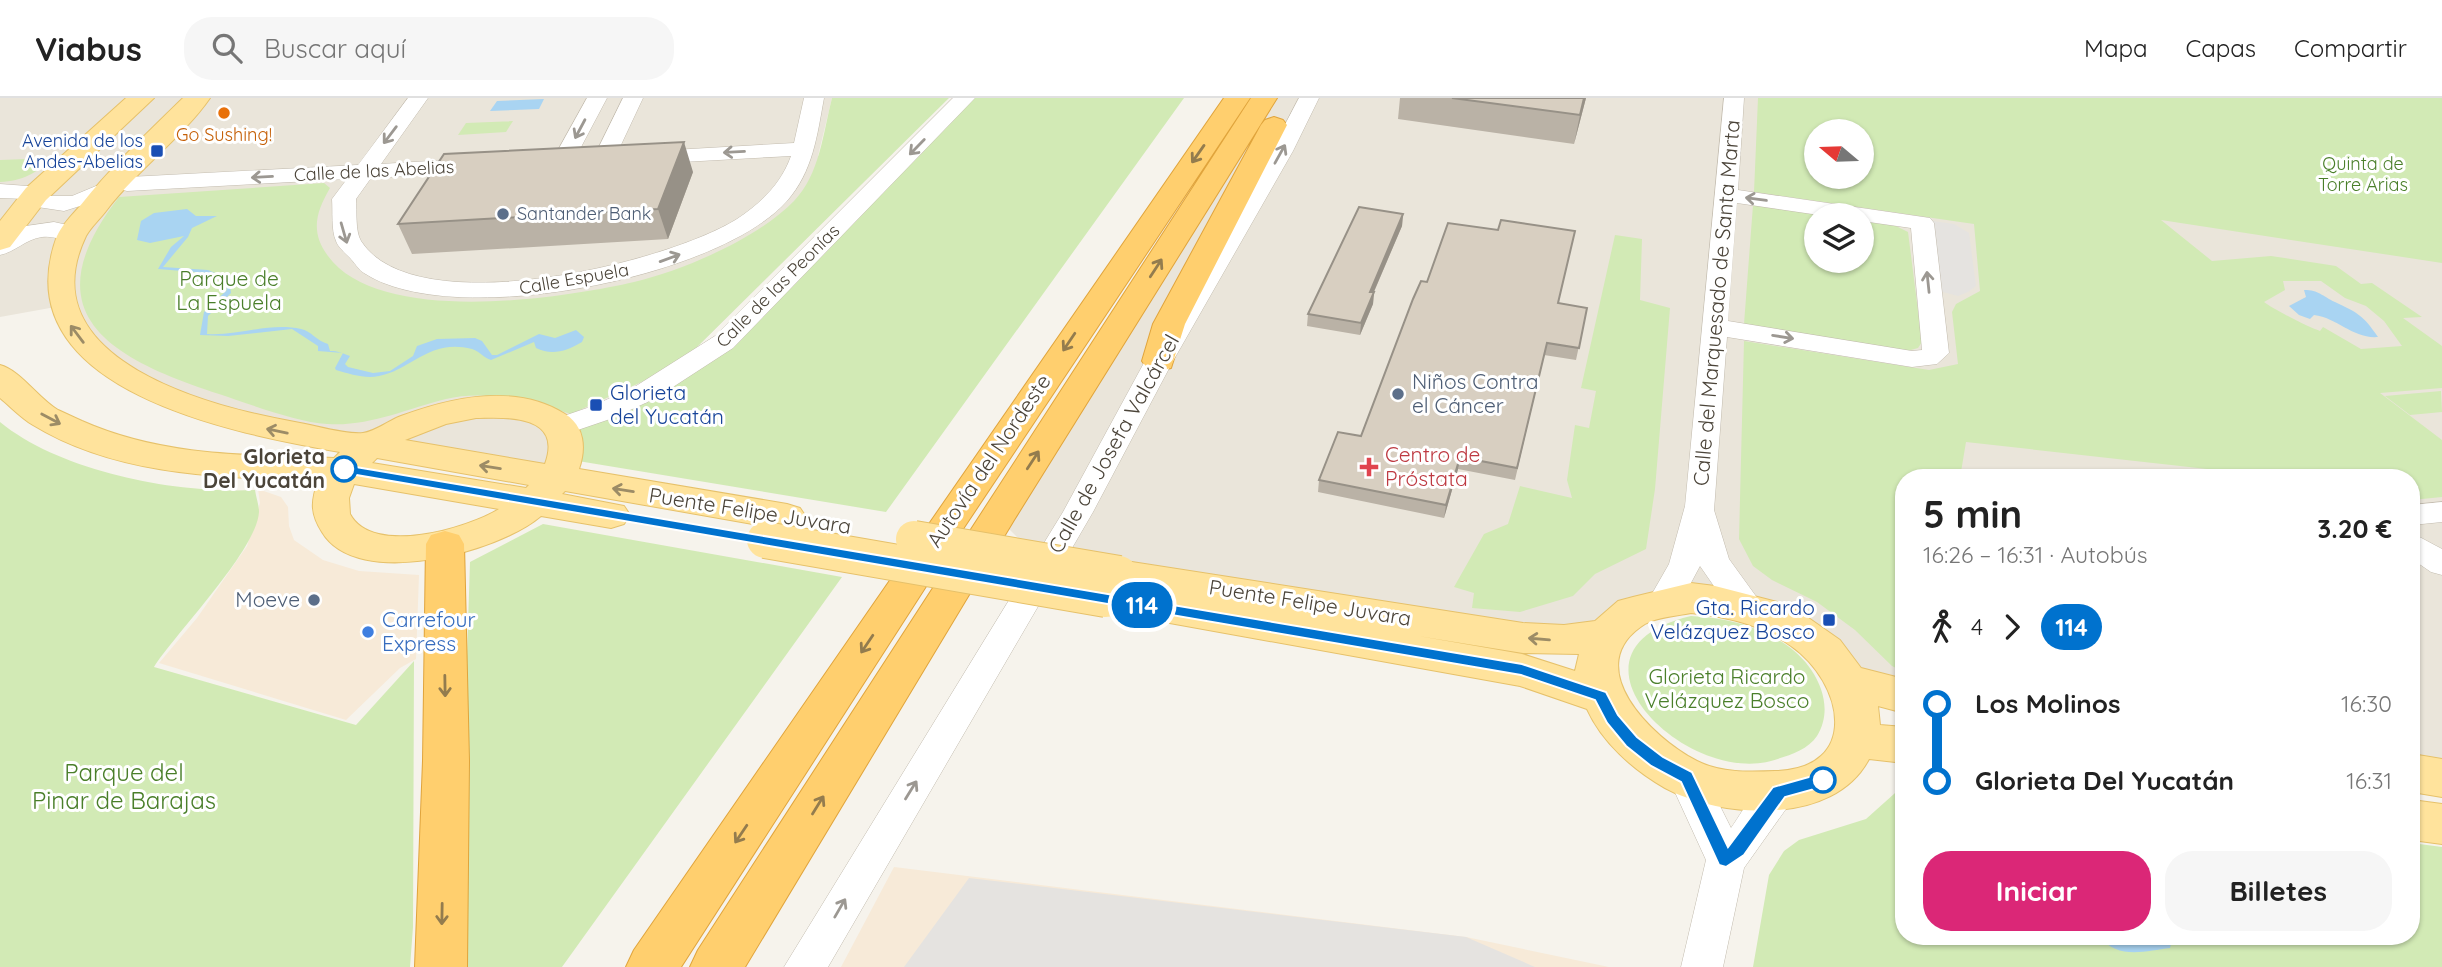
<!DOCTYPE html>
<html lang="es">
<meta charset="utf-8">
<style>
:root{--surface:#fff;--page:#f6f6f6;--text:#222;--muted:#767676;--line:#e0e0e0;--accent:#db2777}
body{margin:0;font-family:Quicksand,sans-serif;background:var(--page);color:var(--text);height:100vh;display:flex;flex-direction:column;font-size:26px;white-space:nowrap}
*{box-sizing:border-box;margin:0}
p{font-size:23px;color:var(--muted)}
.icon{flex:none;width:38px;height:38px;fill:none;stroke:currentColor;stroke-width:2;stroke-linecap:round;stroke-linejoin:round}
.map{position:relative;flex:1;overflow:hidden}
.details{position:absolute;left:1895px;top:371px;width:525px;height:476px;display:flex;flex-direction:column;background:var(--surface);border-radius:28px;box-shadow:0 2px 5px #0004}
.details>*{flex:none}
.badge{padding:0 14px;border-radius:23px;font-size:24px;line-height:46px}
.needle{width:46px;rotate:289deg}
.buttons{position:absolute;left:1804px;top:21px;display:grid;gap:14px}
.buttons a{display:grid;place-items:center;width:70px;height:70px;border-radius:50%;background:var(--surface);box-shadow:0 2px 5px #0004;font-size:35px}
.map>.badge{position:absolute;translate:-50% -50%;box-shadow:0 0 0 4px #fff}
.legs{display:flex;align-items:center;gap:10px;height:77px;padding:0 28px;font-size:23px}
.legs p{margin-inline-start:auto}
.head{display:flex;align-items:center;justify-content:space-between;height:119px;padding:0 28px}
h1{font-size:38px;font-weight:700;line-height:52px}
.primary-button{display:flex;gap:14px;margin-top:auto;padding:14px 28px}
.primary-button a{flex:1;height:80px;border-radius:28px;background:var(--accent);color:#fff;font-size:28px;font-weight:700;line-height:80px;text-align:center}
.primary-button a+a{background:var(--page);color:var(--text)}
ul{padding:0 28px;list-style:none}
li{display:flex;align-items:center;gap:24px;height:77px;font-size:26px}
li i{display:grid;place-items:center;width:10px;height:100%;margin:0 9px;background:currentColor}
li i::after{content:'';width:18px;height:18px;margin:-9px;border:5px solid;border-radius:50%;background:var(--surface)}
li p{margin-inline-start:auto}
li:first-child i{background:linear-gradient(#0000 50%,currentColor 0)}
li:last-child i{background:linear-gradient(currentColor 50%,#0000 0)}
header{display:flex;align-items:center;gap:42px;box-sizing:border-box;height:98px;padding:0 35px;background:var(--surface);border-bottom:2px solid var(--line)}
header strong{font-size:33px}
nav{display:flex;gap:38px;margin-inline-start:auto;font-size:24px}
.search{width:490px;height:63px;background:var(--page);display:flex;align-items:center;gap:18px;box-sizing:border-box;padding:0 24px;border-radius:28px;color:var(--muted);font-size:26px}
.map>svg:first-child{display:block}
</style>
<header>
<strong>Viabus</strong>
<div class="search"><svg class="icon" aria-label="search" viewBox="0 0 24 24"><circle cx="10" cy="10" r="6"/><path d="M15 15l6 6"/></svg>Buscar aquí</div>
<nav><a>Mapa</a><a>Capas</a><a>Compartir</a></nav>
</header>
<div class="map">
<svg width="2442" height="869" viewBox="0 0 2442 869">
<rect width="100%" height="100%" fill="#f6f3ec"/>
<path fill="#eae5da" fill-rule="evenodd" d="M 0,0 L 832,0 L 818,58 L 893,55 L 696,250 L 657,277 L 571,317 L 558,380 L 369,348 L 150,293 L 61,208 L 0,219 Z
M 1264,0 L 2442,0 L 2442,680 L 2412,675 L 2412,380 L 1904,380 L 1904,598 L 1826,555 L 1716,501 L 1564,543 L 1024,446 L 997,419 ZM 1816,33 L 1862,33 L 1862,79 L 1816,79 ZM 1816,117 L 1862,117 L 1862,163 L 1816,163 Z"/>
<path fill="#f7ead8" d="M 258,391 L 281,399 L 288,409 L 289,428 L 294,442 L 323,462 L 359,473 L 419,477 L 416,561 L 400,570 L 346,622 L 159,565 L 197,520 L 247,448 L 260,405 Z
M 894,769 L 1466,839 L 1609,869 L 841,869 Z"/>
<path fill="#d2eab5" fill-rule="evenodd" d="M 832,0 L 949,0 L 696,250 L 657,277 L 571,316 C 533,304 486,291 446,301 C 406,311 368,329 327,326 C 297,324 249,306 219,296 C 111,261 28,216 119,99 L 324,85 L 330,90 C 316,114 310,134 328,158 C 379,228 560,201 634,184 C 684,172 757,141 794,103 C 820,76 823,35 832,0 Z
M 973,0 L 1184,0 L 886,414 L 566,361 L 574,333 L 695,273 Z
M 1758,0 L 2442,0 L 2442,165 L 2161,122 L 2212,163 L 2271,158 L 2336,168 L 2361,186 L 2372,185 L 2422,219 L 2403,220 L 2442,248 L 2442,290 L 2380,295 L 2442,342 L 2442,399 L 2412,402 L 2412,380 L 2210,380 L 2207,371 L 1966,344 L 1960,380 L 1904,380 L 1904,574 L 1892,568 L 1855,532 L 1817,504 L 1772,482 L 1753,468 L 1739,441 L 1744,243 L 1929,272 L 1958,266 L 1952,214 L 1956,206 L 1980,193 L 1974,126 L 1754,94 ZM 1816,33 L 1862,33 L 1862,79 L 1816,79 ZM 2283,183 L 2321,183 L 2345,200 L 2366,208 L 2384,223 L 2402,248 L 2361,251 L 2323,229 L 2320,233 C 2308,229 2273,211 2264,204 L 2285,192 Z
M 513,23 L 506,34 L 458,37 L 466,25 Z
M 53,60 C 36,75 23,83 0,84 L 0,62 Z
M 1753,107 L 1822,117 L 1816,117 L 1816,163 L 1862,163 L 1862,123 L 1896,128 L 1908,134 L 1922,244 L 1918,250 L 1907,253 L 1744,226 Z
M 1615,137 L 1642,141 L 1640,202 L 1670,210 L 1655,391 L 1646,451 L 1595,476 L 1573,498 L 1520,514 L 1472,510 L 1474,495 L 1454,489 L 1484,436 L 1508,426 L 1520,388 L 1572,400 L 1567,382 L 1575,327 L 1589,330 L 1596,293 L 1581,290 Z
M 2441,293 L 2442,314 L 2410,317 L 2385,298 Z
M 0,324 C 61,374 177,396 255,392 C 256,399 259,407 259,414 C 257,452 176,535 154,569 L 356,627 L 414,563 L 413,829 L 410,869 L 0,869 Z
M 543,426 L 842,479 L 562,869 L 457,869 L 470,464 Z
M 1691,518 C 1725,520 1752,526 1782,544 C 1812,562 1838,604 1817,638 C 1807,653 1787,658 1771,663 C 1683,686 1548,552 1691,518 Z
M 1904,687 L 1904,838 L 2412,838 L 2412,745 L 2442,749 L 2442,869 L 1753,869 L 1769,777 L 1784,753 L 1799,742 L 1866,721 Z"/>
<path fill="#e5e3e0" d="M 1926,122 L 1954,126 L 1969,135 L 1976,188 L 1968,194 L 1958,198 L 1939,193 Z
M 969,780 L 1466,839 L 1535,869 L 904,869 Z"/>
<path fill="#a9d4f2" d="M 544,1 L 539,11 L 490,13 L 497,3 Z
M 187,111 L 196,118 L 217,118 L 192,130 L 188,139 L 163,169 L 208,172 L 229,181 L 231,195 L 208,218 L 207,236 C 238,238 270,224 301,231 C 311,233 317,243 328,246 L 330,253 C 338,253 342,255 350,258 L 345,266 L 348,269 L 373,275 L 390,273 L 413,258 L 417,248 L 437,241 L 475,240 L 482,243 L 492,257 L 497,257 L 539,236 L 555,240 L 576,232 L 584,239 L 582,244 C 567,253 552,258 536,250 L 534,244 L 491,262 C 484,260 479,253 472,251 C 430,240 411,272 379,278 C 365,281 350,276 336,272 L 335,270 L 343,255 L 318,253 L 318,248 L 292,231 L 228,238 L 200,237 L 204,214 L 227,192 L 225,184 L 207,175 L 158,171 L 171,149 L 184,138 L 150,145 L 137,142 L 141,123 L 154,115 Z
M 2304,192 C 2319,192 2322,198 2335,204 C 2358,215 2363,217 2378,239 C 2353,241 2338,220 2314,217 L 2310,221 L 2299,217 L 2289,208 L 2306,199 Z
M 2100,838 L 2173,838 L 2170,850 C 2146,853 2116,862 2100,838 Z"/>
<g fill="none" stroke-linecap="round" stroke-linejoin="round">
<g stroke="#c2bbae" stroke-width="1">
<path id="minor" d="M 408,0 L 428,0 L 381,66 L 479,60 L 490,67 L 479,74 L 371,80 L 356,101 C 357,113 355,133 361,143 C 415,227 667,165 737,121 C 761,105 781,86 791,58 L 646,66 L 635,59 L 638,54 L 794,45 L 804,0 L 824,0 C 817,38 813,73 787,103 C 719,180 452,233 364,175 C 359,172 354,164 350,160 C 345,155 338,149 336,143 C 331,132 333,113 332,101 L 347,81 L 127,93 L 112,89 L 115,93 L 112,98 L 64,113 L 31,108 L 26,101 L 0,100 L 0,86 L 41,89 L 47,98 L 72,98 L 96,88 L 108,87 L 104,82 L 115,75 L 129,79 L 358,67 Z
M 587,0 L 607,0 L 571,68 L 555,68 L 552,63 Z
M 623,0 L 643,0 L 612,66 L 596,66 L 593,61 Z
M 953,0 L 975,0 L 733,250 L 656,300 L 613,320 L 569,335 L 559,338 L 549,335 L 545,329 L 549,323 L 593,308 L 636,288 L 715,238 Z
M 1299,0 L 1319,0 L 1293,53 L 1173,263 L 1093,414 L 828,869 L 784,869 L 1063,414 L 1145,263 L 1271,53 Z
M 1724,0 L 1744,0 L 1738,92 L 1930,120 L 1934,125 L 1949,255 L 1937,266 L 1912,269 L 1727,239 L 1714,412 L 1729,461 L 1763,508 L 1758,517 L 1746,520 L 1734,517 L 1700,468 L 1678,509 L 1666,513 L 1654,509 L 1649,501 L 1669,466 L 1685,408 ZM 1737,105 L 1819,117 L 1862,117 L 1862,123 L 1911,130 L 1922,252 L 1912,253 L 1728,223 Z
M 54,124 L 72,128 L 84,137 L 80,142 C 67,146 56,137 42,139 C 26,141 15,154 0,157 L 0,139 L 26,128 Z
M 2442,404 L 2442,424 L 2412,427 L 2412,407 Z
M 2412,435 L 2442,451 L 2442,477 L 2431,474 L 2412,461 Z
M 1687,664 L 1700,668 L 1731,730 C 1747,708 1761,672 1792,683 L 1798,694 L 1744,770 L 1723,869 L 1681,869 L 1706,762 L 1668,679 L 1674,668 Z"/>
</g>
<g stroke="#e6c16a" stroke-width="2">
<path id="major" d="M 126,0 L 154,0 L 46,102 L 10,149 L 0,152 L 0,123 L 26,90 Z
M 183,0 L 210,0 C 183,39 136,73 106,113 C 100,121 91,129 86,138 C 26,263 214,310 300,325 C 317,328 347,337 363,335 C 374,334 390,322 401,318 C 452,299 516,285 565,316 C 585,328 586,351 579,371 L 787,406 L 800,410 L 806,419 L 800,428 L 787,432 L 565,393 L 562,396 L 624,408 L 630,417 L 624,426 L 611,430 L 541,418 C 499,454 357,493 322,434 C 310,415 311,403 318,383 C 222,379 118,379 33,327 C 21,320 11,309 0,300 L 0,267 C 20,272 38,300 58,312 C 66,316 74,319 82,323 C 163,359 248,357 334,360 L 340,354 C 239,336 0,293 57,138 C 62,127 72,117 80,108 C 111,69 147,35 183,0 ZM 476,320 C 508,319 563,317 545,366 L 405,342 L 446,326 ZM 377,360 L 529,387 L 526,390 L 372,365 ZM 354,386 L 499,411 C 468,430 373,459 350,416 L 349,400 Z
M 1119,462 L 1523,525 L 1564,527 L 1595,523 L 1618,503 L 1633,499 L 1691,485 L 1715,488 L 1777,504 L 1800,514 L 1840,542 L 1861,570 L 1904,581 L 1904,615 L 1878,608 L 1880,627 L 1904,629 L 1904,665 L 1869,661 C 1834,728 1722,721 1665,690 C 1633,672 1602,644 1587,611 L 1520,588 L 1092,511 L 1086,501 L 1092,491 L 1108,487 L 1099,476 L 1105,466 ZM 1691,515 C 1727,519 1760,526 1791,548 C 1844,585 1861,671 1775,673 C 1748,674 1721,675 1697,663 C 1652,640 1578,568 1645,526 C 1657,519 1677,518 1691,515 ZM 1418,538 L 1523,555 L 1579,556 L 1575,573 L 1522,556 Z
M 2412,656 L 2442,661 L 2442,699 L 2412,694 Z
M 2412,702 L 2442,706 L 2442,746 L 2412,742 Z"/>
</g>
<g stroke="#e0a43c" stroke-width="2">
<path id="highway" d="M 1224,0 L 1250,0 L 961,434 L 681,869 L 626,869 L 634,852 Z
M 1251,0 L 1277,0 L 1014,422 L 745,869 L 690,869 L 698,852 Z
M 1274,19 L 1283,22 L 1287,27 L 1185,226 L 1171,270 L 1159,273 L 1147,270 L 1142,263 L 1153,226 L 1261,27 L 1265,22 Z
M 445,433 L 459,437 L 464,446 L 469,663 L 467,869 L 415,869 L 423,663 L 426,446 L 431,437 Z"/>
</g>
<use href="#minor" fill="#fff" fill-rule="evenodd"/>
<use href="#major" fill="#ffe39c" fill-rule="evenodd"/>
<use href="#highway" fill="#ffcf6e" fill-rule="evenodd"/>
<g stroke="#e6c16a" stroke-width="38" stroke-linecap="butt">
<path id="major-bridge" d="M 914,441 L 1119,476
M 765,442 L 1106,501"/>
</g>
<use href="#major-bridge" stroke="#ffe39c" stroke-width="36"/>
</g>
<path fill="#bab2a6" d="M 1400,0 L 1586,0 L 1574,46 L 1398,21 Z
M 693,74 L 668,141 L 412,156 L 398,126 Z
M 1403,116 L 1402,128 L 1374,194 L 1373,206 L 1360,237 L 1307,228 L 1308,216 Z
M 1559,205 L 1587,210 L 1576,262 L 1544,257 L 1515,382 L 1458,371 L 1444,420 L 1318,394 L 1319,382 L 1361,338 Z"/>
<path fill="#979187" d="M 1584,0 L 1586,0 L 1574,46 L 1580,17 Z
M 684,44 L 693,74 L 668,141 L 658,111 Z
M 1403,116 L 1402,128 L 1369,205 L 1370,194 Z
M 1374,194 L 1373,206 L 1360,237 L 1361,225 Z
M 1460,359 L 1458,371 L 1444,420 L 1446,407 Z"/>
<path fill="#d8cfc1" stroke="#979187" stroke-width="2" d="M 1452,0 L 1584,0 L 1580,17 Z
M 684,44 L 658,111 L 398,126 L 444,56 Z
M 1359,109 L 1403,116 L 1370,194 L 1374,194 L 1361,225 L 1308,216 Z
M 1501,122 L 1575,133 L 1558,205 L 1587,210 L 1579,250 L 1547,245 L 1517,370 L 1460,359 L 1446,407 L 1319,382 L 1338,334 L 1361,338 L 1413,201 L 1421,183 L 1427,184 L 1448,125 L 1498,132 Z"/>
<defs><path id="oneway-shaft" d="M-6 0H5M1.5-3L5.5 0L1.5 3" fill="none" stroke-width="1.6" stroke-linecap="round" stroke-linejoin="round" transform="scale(1.75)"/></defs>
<g stroke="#9c9892">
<use href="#oneway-shaft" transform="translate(580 31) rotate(118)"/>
<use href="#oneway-shaft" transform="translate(390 37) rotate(127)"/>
<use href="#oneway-shaft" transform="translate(917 49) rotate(134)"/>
<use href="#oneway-shaft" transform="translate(734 54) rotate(177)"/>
<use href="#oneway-shaft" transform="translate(1280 56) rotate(-61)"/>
<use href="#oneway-shaft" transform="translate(262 79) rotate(177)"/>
<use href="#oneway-shaft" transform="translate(1756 101) rotate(-172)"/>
<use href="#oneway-shaft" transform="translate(344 135) rotate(74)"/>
<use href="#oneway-shaft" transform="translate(670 160) rotate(-20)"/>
<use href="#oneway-shaft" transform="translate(1928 184) rotate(-96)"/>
<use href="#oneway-shaft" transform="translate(1783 239) rotate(9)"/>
<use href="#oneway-shaft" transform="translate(911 692) rotate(-58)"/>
<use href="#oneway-shaft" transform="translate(840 810) rotate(-60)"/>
</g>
<g stroke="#937c4e">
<use href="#oneway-shaft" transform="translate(1198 56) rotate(125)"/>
<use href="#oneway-shaft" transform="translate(1156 170) rotate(-57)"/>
<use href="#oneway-shaft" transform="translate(1069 244) rotate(124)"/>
<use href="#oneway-shaft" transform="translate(1033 362) rotate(-57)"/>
<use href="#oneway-shaft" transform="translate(867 546) rotate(124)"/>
<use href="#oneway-shaft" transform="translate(445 588) rotate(89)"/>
<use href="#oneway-shaft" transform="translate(818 707) rotate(-58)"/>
<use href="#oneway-shaft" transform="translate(741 736) rotate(124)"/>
<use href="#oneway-shaft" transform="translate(442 816) rotate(91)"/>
</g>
<g stroke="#9c8c66">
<use href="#oneway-shaft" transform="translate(77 236) rotate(-127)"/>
<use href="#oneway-shaft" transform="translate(51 321) rotate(28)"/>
<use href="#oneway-shaft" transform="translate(277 333) rotate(-168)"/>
<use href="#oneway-shaft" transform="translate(490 369) rotate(-171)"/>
<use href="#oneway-shaft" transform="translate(623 392) rotate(-171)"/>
<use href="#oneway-shaft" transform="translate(1539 541) rotate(-175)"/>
</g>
<path fill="#0072ce" stroke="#fff" stroke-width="2" d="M 344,367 L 1522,566 L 1606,594 L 1618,617 L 1637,639 L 1663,659 L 1692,674 L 1728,749 L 1773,689 L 1823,675 L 1831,682 L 1829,687 L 1785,699 L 1744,757 L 1726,769 L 1719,767 L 1681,684 L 1651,668 L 1626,648 L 1607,625 L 1595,602 L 1521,577 L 339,374 L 338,371 Z"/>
<circle fill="#e8710a" stroke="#fff" stroke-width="2.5" cx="224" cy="15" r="7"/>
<g fill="#1a4fb4" stroke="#fff" stroke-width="2.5">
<rect x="150" y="46" width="14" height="14" rx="3.5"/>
<rect x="589" y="300" width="14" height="14" rx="3.5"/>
<rect x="1822" y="515" width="14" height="14" rx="3.5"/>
</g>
<g fill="#5c6f8a" stroke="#fff" stroke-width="2.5">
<circle cx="503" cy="116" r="7"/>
<circle cx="1398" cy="296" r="7"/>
<circle cx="314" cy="502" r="7"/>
</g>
<path fill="#e0444e" stroke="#fff" stroke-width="2.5" d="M1365.5 358.5h7v7h7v7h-7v7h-7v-7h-7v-7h7z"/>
<g fill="#fff" stroke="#0072ce" stroke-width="3.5">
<circle cx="344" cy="371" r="12"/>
<circle cx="1823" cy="682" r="12"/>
</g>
<circle fill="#3f7fe0" stroke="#fff" stroke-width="2.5" cx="368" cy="534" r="7"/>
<g text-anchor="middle" stroke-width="6" stroke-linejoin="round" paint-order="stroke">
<g font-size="18" fill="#c56008" stroke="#fff">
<text x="224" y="43">Go Sushing!</text>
</g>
<g font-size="18" fill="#164399" stroke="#fff" text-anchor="end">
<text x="143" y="49">Avenida de los<tspan x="143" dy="21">Andes-Abelias</tspan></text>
</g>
<g font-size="18" fill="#4a7f2a" stroke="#fff">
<text x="2363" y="72">Quinta de<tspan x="2363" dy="21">Torre Arias</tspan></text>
</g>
<g font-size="18" fill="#4b4439" stroke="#fff">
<text transform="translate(374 73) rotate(-3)" y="6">Calle de las Abelias</text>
<text transform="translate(574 181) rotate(-10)" y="6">Calle Espuela</text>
<text transform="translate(778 188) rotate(-45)" y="6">Calle de las Peonías</text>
</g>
<g font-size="18" fill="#4e5e75" stroke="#fff" text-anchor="start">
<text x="517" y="122">Santander Bank</text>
</g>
<g font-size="21" fill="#4a7f2a" stroke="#fff">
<text x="229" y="188">Parque de<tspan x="229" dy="24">La Espuela</tspan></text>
<text x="1727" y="586">Glorieta Ricardo<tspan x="1727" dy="24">Velázquez Bosco</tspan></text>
</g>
<g font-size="21" fill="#4b4439" stroke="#fff">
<text transform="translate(1717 205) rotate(-85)" y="7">Calle del Marquesado de Santa Marta</text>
<text transform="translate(1114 346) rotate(-61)" y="7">Calle de Josefa Valcárcel</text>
<text transform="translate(989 363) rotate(-56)" y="7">Autovía del Nordeste</text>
<text transform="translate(750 413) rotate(9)" y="7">Puente Felipe Juvara</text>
<text transform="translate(1310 505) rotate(9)" y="7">Puente Felipe Juvara</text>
</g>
<g font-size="21" fill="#4e5e75" stroke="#fff" text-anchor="start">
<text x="1412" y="291">Niños Contra<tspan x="1412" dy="24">el Cáncer</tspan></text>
<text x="300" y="509" text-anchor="end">Moeve</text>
</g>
<g font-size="21" fill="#164399" stroke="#fff" text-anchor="start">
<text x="610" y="302">Glorieta<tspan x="610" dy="24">del Yucatán</tspan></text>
<text x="1815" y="517" text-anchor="end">Gta. Ricardo<tspan x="1815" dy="24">Velázquez Bosco</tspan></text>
</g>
<g font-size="21" fill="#be3a42" stroke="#fff" text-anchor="start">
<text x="1385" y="364">Centro de<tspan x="1385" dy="24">Próstata</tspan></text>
</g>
<g font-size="21" font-weight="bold" fill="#4b4439" stroke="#fff" text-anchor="end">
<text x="325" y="366">Glorieta<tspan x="325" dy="24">Del Yucatán</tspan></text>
</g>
<g font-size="21" fill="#366cbe" stroke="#fff" text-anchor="start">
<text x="382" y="529">Carrefour<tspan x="382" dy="24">Express</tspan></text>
</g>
<g font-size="24" fill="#4a7f2a" stroke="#fff">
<text x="124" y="683">Parque del<tspan x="124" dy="28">Pinar de Barajas</tspan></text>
</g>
</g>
</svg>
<div class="buttons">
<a><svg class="needle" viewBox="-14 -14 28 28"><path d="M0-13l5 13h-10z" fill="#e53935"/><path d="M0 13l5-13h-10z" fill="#767676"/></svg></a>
<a><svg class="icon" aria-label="layers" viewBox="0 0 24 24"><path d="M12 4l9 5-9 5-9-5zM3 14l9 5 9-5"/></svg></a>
</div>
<b class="badge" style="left:1142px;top:507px;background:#0072ce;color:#fff">114</b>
<section class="details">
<div class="head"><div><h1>5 min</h1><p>16:26 – 16:31 · Autobús</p></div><b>3.20 €</b></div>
<div class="legs"><svg class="icon" aria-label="walk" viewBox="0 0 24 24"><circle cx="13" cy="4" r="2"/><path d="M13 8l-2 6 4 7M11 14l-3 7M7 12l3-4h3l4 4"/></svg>4<svg class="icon" aria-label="forward" viewBox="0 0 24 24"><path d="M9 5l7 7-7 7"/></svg><b class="badge" style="background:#0072ce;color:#fff">114</b></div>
<ul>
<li><i style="color:#0072ce"></i><b>Los Molinos</b><p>16:30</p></li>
<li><i style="color:#0072ce"></i><b>Glorieta Del Yucatán</b><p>16:31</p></li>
</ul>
<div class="primary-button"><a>Iniciar</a><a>Billetes</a></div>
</section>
</div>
